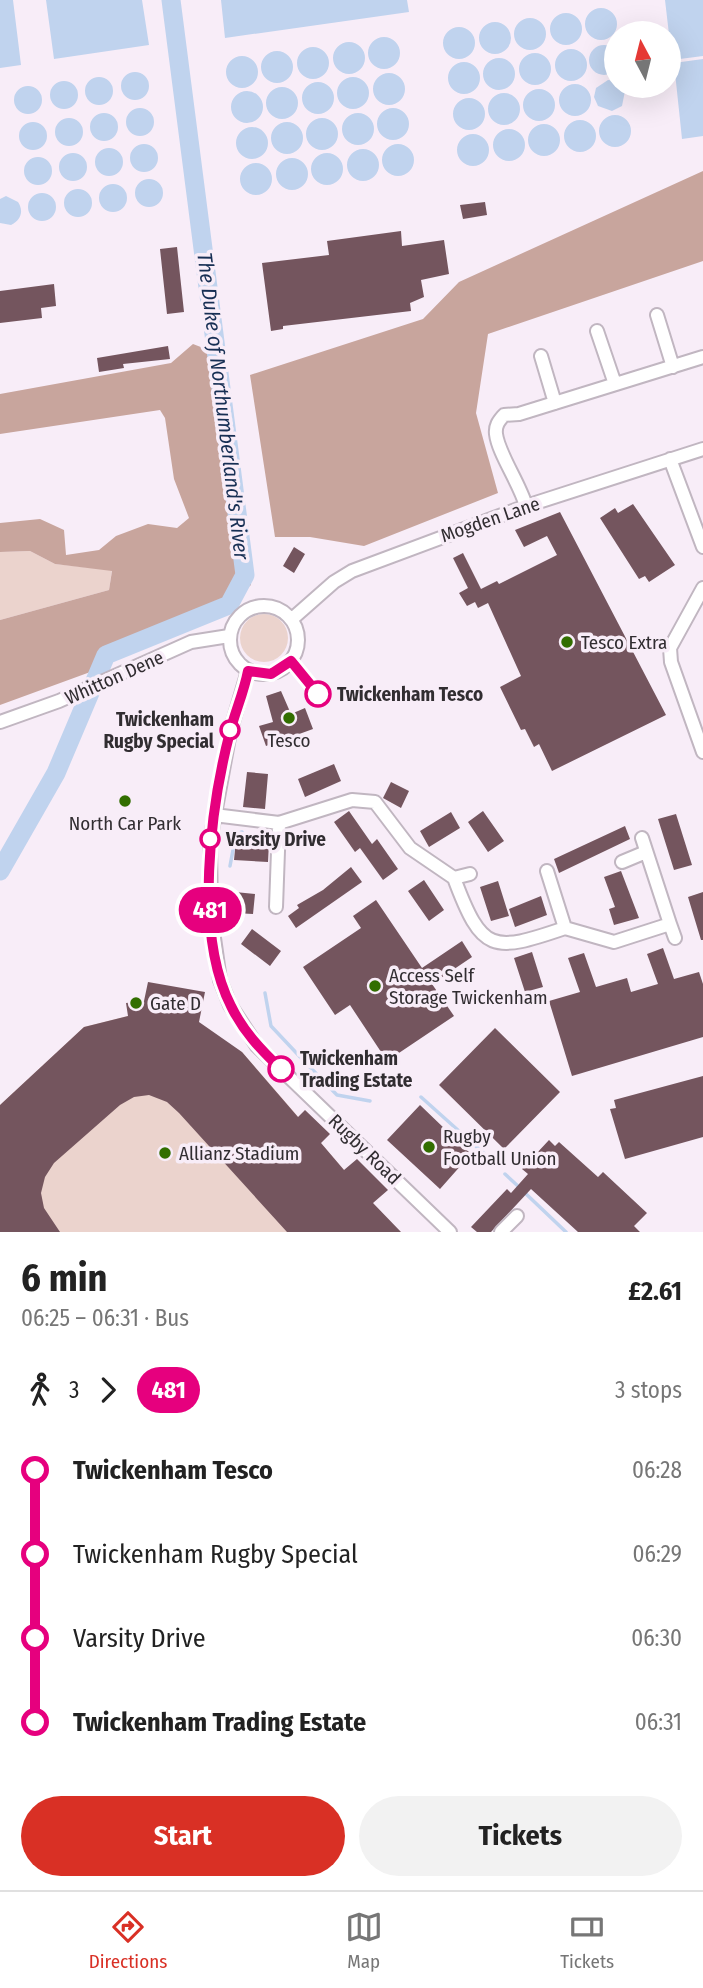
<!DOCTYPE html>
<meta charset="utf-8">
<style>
:root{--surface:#fff;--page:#f2f2f2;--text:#222;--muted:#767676;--line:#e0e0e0;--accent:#d93025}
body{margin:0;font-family:"Fira Sans Condensed",sans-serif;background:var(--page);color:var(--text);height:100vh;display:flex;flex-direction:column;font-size:26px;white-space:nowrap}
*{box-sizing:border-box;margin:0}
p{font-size:23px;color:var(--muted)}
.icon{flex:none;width:38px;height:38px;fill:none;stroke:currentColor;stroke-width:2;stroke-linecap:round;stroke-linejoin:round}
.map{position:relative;height:1232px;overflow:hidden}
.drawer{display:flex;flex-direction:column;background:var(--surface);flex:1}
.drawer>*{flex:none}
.badge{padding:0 14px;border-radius:23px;font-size:24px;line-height:46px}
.needle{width:46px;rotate:353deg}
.controls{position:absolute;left:604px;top:21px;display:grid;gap:14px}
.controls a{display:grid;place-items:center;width:77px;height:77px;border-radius:50%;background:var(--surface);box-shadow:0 7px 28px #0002;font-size:35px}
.map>.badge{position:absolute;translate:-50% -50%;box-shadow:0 0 0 4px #fff}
.legs{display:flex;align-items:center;gap:10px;height:77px;padding:0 21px;font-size:23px}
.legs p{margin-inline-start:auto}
.head{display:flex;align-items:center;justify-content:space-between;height:119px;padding:0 21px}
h1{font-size:38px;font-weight:700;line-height:52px}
.button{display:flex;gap:14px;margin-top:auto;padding:14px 21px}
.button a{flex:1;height:80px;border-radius:42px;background:var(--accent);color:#fff;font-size:28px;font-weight:700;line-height:80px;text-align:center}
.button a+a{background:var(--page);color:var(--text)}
ul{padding:0 21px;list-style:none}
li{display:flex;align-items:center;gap:24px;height:84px;font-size:26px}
li i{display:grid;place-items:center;width:10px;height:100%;margin:0 9px;background:currentColor}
li i::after{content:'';width:18px;height:18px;margin:-9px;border:5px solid;border-radius:50%;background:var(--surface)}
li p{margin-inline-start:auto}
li:first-child i{background:linear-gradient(#0000 50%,currentColor 0)}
li:last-child i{background:linear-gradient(currentColor 50%,#0000 0)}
.tabs{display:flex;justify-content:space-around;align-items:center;height:98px;border-top:2px solid var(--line);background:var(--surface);font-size:19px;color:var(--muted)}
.tabs a{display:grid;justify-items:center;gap:4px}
.tabs .selected{color:var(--accent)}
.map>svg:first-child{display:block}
</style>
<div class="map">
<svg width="703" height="1232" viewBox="0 0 703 1232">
<rect width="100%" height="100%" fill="#f8edf8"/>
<path fill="#ebd3cd" d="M 30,551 L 55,564 L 112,570 L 109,590 L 0,620 L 0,552 Z
M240 638a24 24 0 1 1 48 0a24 24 0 1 1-48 0Z
M 140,1013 L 242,1052 L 371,1201 L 382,1232 L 0,1232 L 0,1105 L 84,1027 Z"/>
<path fill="#c8a59d" d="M 703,171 L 703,261 L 488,334 L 476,413 L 498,493 L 364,546 L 310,537 L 275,537 L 250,375 L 423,319 L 459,282 Z
M 193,344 L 211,351 L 235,546 L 250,561 L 251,585 L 210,618 L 139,647 L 93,671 L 0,705 L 0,620 L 109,590 L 112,571 L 55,564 L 30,551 L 0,552 L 0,523 L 40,519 L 64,530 L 66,555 L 99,550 L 116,536 L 148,524 L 177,528 L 189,518 L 174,479 L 165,418 L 160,410 L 0,434 L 0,394 L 171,363 Z"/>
<path fill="#c0d3ee" d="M 0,0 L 13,0 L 21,65 L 0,68 Z
M 46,0 L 142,0 L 149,45 L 54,59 Z
M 221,0 L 407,0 L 409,12 L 225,38 Z
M 665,0 L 703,0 L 703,56 L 672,60 Z
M585 24a16 16 0 1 1 32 0a16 16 0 1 1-32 0Z
M550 29a16 16 0 1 1 32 0a16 16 0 1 1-32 0Z
M514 34a16 16 0 1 1 32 0a16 16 0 1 1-32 0Z
M479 38a16 16 0 1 1 32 0a16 16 0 1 1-32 0Z
M443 43a16 16 0 1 1 32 0a16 16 0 1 1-32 0Z
M368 53a16 16 0 1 1 32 0a16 16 0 1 1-32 0Z
M333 58a16 16 0 1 1 32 0a16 16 0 1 1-32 0Z
M589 60a15 15 0 1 1 30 0a15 15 0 1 1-30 0Z
M297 63a16 16 0 1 1 32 0a16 16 0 1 1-32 0Z
M555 65a16 16 0 1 1 32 0a16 16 0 1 1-32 0Z
M261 67a16 16 0 1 1 32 0a16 16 0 1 1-32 0Z
M519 69a16 16 0 1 1 32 0a16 16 0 1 1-32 0Z
M226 72a16 16 0 1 1 32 0a16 16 0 1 1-32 0Z
M483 74a16 16 0 1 1 32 0a16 16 0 1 1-32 0Z
M 703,59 L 703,136 L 682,139 L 674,63 Z
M448 78a16 16 0 1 1 32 0a16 16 0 1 1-32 0Z
M121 86a14 14 0 1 1 28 0a14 14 0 1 1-28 0Z
M373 89a16 16 0 1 1 32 0a16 16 0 1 1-32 0Z
M85 91a14 14 0 1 1 28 0a14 14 0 1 1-28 0Z
M337 93a16 16 0 1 1 32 0a16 16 0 1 1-32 0Z
M 608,80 L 616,81 L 616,86 L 623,86 L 625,91 L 622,106 L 612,111 L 598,106 L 594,97 L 596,88 Z
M50 95a14 14 0 1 1 28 0a14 14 0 1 1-28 0Z
M302 98a16 16 0 1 1 32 0a16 16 0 1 1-32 0Z
M559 100a16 16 0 1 1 32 0a16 16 0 1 1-32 0Z
M14 100a14 14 0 1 1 28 0a14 14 0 1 1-28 0Z
M266 103a16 16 0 1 1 32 0a16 16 0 1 1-32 0Z
M523 105a16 16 0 1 1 32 0a16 16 0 1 1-32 0Z
M231 107a16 16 0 1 1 32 0a16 16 0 1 1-32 0Z
M488 109a16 16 0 1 1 32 0a16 16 0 1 1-32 0Z
M453 114a16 16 0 1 1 32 0a16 16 0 1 1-32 0Z
M126 122a14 14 0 1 1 28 0a14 14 0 1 1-28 0Z
M377 124a16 16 0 1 1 32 0a16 16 0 1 1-32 0Z
M90 127a14 14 0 1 1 28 0a14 14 0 1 1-28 0Z
M342 129a16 16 0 1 1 32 0a16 16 0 1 1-32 0Z
M599 131a16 16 0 1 1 32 0a16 16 0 1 1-32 0Z
M55 132a14 14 0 1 1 28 0a14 14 0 1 1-28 0Z
M306 134a16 16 0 1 1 32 0a16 16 0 1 1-32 0Z
M564 136a16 16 0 1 1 32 0a16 16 0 1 1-32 0Z
M19 136a14 14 0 1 1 28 0a14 14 0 1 1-28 0Z
M271 138a16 16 0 1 1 32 0a16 16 0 1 1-32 0Z
M528 140a16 16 0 1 1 32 0a16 16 0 1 1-32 0Z
M236 143a16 16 0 1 1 32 0a16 16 0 1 1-32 0Z
M493 145a16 16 0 1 1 32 0a16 16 0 1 1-32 0Z
M457 150a16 16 0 1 1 32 0a16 16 0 1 1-32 0Z
M130 158a14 14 0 1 1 28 0a14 14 0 1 1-28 0Z
M382 160a16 16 0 1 1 32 0a16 16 0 1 1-32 0Z
M95 162a14 14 0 1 1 28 0a14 14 0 1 1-28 0Z
M347 165a16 16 0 1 1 32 0a16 16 0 1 1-32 0Z
M59 167a14 14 0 1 1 28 0a14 14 0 1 1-28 0Z
M311 169a16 16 0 1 1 32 0a16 16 0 1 1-32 0Z
M24 171a14 14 0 1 1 28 0a14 14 0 1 1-28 0Z
M276 174a16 16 0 1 1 32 0a16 16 0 1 1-32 0Z
M240 179a16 16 0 1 1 32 0a16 16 0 1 1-32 0Z
M135 193a14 14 0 1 1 28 0a14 14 0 1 1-28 0Z
M99 198a14 14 0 1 1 28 0a14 14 0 1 1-28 0Z
M64 203a14 14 0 1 1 28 0a14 14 0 1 1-28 0Z
M28 207a14 14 0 1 1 28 0a14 14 0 1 1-28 0Z
M 6,196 L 18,202 C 24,211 21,220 11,225 L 0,223 L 0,199 Z"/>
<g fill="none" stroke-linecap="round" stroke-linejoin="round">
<path stroke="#c0d3ee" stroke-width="3.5" d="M 230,866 L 236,834 L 242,832
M 265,993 L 271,1026 L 303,1060 L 337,1095 L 370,1101
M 421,1097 L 489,1158
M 505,1174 L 519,1187
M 524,1192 L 566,1232"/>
<path stroke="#c0d3ee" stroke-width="19" d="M 0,871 L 56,773 L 106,655 L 229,605 L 245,575 L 171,0"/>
</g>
<path fill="#74555e" d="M 485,202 L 487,215 L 463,219 L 460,205 Z
M 401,231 L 402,246 L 444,240 L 449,274 L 421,280 L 424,297 L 410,303 L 411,311 L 283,326 L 283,329 L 271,331 L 262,263 L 329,255 L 327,241 Z
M 177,247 L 184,312 L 167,314 L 160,249 Z
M 54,284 L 56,306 L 41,308 L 42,318 L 0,323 L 0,291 Z
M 168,346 L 170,359 L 123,364 L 124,368 L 99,372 L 97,358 Z
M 633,504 L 675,565 L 649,582 L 645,576 L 639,579 L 600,518 L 615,508 L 618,513 Z
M 560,512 L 666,715 L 552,771 L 539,744 L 534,747 L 525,729 L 521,730 L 500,687 L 521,676 L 488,603 L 478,608 L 475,602 L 467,606 L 459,593 L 468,588 L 453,558 L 463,553 L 481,589 L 497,581 L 499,584 L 557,555 L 547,536 L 524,547 L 515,530 Z
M 294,547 L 305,554 L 294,573 L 283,566 Z
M 281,691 L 291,714 L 305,708 L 313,729 L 266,746 L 259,726 L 273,722 L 266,696 Z
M 334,764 L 341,781 L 305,797 L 298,779 Z
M 247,772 L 268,774 L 265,809 L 243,807 Z
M 391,782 L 409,791 L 401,808 L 383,798 Z
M 349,811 L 372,844 L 377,839 L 398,869 L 383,880 L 360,848 L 355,852 L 334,822 Z
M 483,811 L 504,841 L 488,852 L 468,822 Z
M 451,812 L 460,828 L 429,847 L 420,831 Z
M 676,814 L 692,865 L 674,870 L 658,819 Z
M 625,826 L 630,839 L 559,873 L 554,859 Z
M 236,840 L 269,842 L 268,862 L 234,860 Z
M 351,867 L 362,882 L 296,928 L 288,916 L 299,908 L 297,905 L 323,890 Z
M 621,871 L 639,918 L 614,925 L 609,909 L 615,907 L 604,877 Z
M 424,880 L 444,910 L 429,921 L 408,891 Z
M 498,881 L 509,916 L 491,921 L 480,887 Z
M 235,892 L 255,894 L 253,914 L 234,913 Z
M 703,892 L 703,940 L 701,940 L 688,897 Z
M 541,896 L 547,915 L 515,927 L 509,909 Z
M 376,900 L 422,968 L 462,941 L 472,957 L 432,984 L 454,1016 L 387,1061 L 350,1005 L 335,1015 L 303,967 L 361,928 L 353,916 Z
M 252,929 L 281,951 L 270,966 L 241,944 Z
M 663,948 L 674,979 L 699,972 L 703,984 L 703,1037 L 572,1076 L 549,1001 L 580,992 L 568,958 L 584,953 L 596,987 L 627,978 L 631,992 L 658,984 L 647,954 Z
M 532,952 L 543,987 L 525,992 L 514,958 Z
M 148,982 L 205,992 L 199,1022 L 242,1052 L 298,1117 L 305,1110 L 330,1134 L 321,1143 L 344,1170 L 357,1159 L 388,1190 L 373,1203 L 401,1232 L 287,1232 L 179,1113 L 167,1102 L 149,1095 L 134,1097 L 120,1105 L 54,1163 L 45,1177 L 41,1193 L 44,1208 L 60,1232 L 0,1232 L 0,1105 L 84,1027 L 128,1016 L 126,1003 L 144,1001 Z
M 495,1028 L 560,1092 L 504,1149 L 439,1085 Z
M 703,1076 L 703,1137 L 625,1159 L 610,1109 L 616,1108 L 614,1100 Z
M 420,1105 L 471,1154 L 440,1189 L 387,1140 Z
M 549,1140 L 555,1146 L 559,1142 L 598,1177 L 603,1172 L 647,1213 L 634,1226 L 640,1232 L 578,1232 L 531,1189 L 491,1232 L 477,1232 L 471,1227 L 507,1189 L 511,1193 L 528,1174 L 522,1169 Z"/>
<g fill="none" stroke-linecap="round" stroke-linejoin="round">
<g stroke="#c1b6c1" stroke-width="16">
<path id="minor" d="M 657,315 L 673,367
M 597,331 L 615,384
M 541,356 L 555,403
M 670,459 L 703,547
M 526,506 C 520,484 498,453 496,434 C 495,425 499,421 504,415 L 519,414 L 703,357
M 703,588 L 670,648 L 671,662 L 703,752
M230 640a34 34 0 1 1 68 0a34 34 0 1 1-68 0Z
M 292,619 L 334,582 L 352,571 L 526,506 L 703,449
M 248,671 L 230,732 L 210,841 L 211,917 L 220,980 L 230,1005 L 257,1046 L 450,1232
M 0,722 L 59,701 L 191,642 L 229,636
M 214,815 L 279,823 L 276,907
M 279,823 L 352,800 L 375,802 L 410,848 L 454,878 L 470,874
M 642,838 L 670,924
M 622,862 L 646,852
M 454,878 C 482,953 492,953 565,928 L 547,871
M 565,928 L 614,942 L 670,924 L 675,938
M 501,1232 L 517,1216"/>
</g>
<use href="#minor" stroke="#fff" stroke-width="12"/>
</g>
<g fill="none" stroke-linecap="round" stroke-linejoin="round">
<g stroke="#fff" stroke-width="16">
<path id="line-1" d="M 281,1069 C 261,1050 243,1031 231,1006 C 194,934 210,809 230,732 C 235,712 244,692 248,671 L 271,674 L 291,661 L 318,694"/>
</g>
<use href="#line-1" stroke="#e6007e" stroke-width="10"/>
</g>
<g fill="#326e00" stroke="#f8edf8" stroke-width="2.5">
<circle cx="567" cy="642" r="7"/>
<circle cx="289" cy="718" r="7"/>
<circle cx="125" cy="801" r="7"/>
<circle cx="375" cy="986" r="7"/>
<circle cx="136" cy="1003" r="7"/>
<circle cx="429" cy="1147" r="7"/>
<circle cx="165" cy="1153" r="7"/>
</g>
<g fill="#fff" stroke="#e6007e" stroke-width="3.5">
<circle cx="318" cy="694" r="12"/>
<circle cx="230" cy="730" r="9"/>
<circle cx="210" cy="839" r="9"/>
<circle cx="281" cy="1069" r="12"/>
</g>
<g text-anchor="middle" stroke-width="7" stroke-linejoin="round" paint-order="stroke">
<g font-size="19" fill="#312d31" stroke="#f8edf8">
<text transform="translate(490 519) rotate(-19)" y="7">Mogden Lane</text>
<text transform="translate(114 677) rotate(-24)" y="7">Whitton Dene</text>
<text transform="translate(365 1149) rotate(44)" y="7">Rugby Road</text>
</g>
<g font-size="19" fill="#312d31" stroke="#f8edf8" text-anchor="start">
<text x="581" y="649">Tesco Extra</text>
<text x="289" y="747" text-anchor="middle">Tesco</text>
<text x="125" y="830" text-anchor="middle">North Car Park</text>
<text x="389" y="982">Access Self<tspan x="389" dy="22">Storage Twickenham</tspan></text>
<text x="150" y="1010">Gate D</text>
<text x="443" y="1143">Rugby<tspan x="443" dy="22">Football Union</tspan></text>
<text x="179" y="1160">Allianz Stadium</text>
</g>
<g font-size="19" font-weight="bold" fill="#312d31" stroke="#f8edf8" text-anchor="start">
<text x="337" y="701">Twickenham Tesco</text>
<text x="214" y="726" text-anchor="end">Twickenham<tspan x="214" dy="22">Rugby Special</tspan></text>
<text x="226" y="846">Varsity Drive</text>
<text x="300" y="1065">Twickenham<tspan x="300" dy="22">Trading Estate</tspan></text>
</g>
<g font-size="21" font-style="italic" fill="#172f54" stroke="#f8edf8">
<text transform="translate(223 406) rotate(83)" y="7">The Duke of Northumberland's River</text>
</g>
</g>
</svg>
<div class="controls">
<a><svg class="needle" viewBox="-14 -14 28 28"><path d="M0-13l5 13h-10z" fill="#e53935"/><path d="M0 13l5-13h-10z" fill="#767676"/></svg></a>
</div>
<b class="badge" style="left:210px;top:910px;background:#e6007e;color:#fff">481</b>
</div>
<section class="drawer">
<div class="head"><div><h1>6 min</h1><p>06:25 – 06:31 · Bus</p></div><b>£2.61</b></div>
<div class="legs"><svg class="icon" aria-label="walk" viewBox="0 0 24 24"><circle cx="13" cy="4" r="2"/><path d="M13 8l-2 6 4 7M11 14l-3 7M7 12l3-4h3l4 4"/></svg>3<svg class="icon" aria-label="forward" viewBox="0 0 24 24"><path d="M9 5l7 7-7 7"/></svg><b class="badge" style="background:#e6007e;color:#fff">481</b><p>3 stops</p></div>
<ul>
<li><i style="color:#e6007e"></i><b>Twickenham Tesco</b><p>06:28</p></li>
<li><i style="color:#e6007e"></i><span>Twickenham Rugby Special</span><p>06:29</p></li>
<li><i style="color:#e6007e"></i><span>Varsity Drive</span><p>06:30</p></li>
<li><i style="color:#e6007e"></i><b>Twickenham Trading Estate</b><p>06:31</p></li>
</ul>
<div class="button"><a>Start</a><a>Tickets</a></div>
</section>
<nav class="tabs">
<a class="selected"><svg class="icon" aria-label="directions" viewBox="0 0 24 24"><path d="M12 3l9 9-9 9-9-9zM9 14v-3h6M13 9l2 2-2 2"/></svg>Directions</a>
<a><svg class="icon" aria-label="map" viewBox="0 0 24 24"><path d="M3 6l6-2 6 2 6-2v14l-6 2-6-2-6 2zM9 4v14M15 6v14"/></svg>Map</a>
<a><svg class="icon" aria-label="tickets" viewBox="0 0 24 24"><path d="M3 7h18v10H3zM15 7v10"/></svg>Tickets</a>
</nav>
